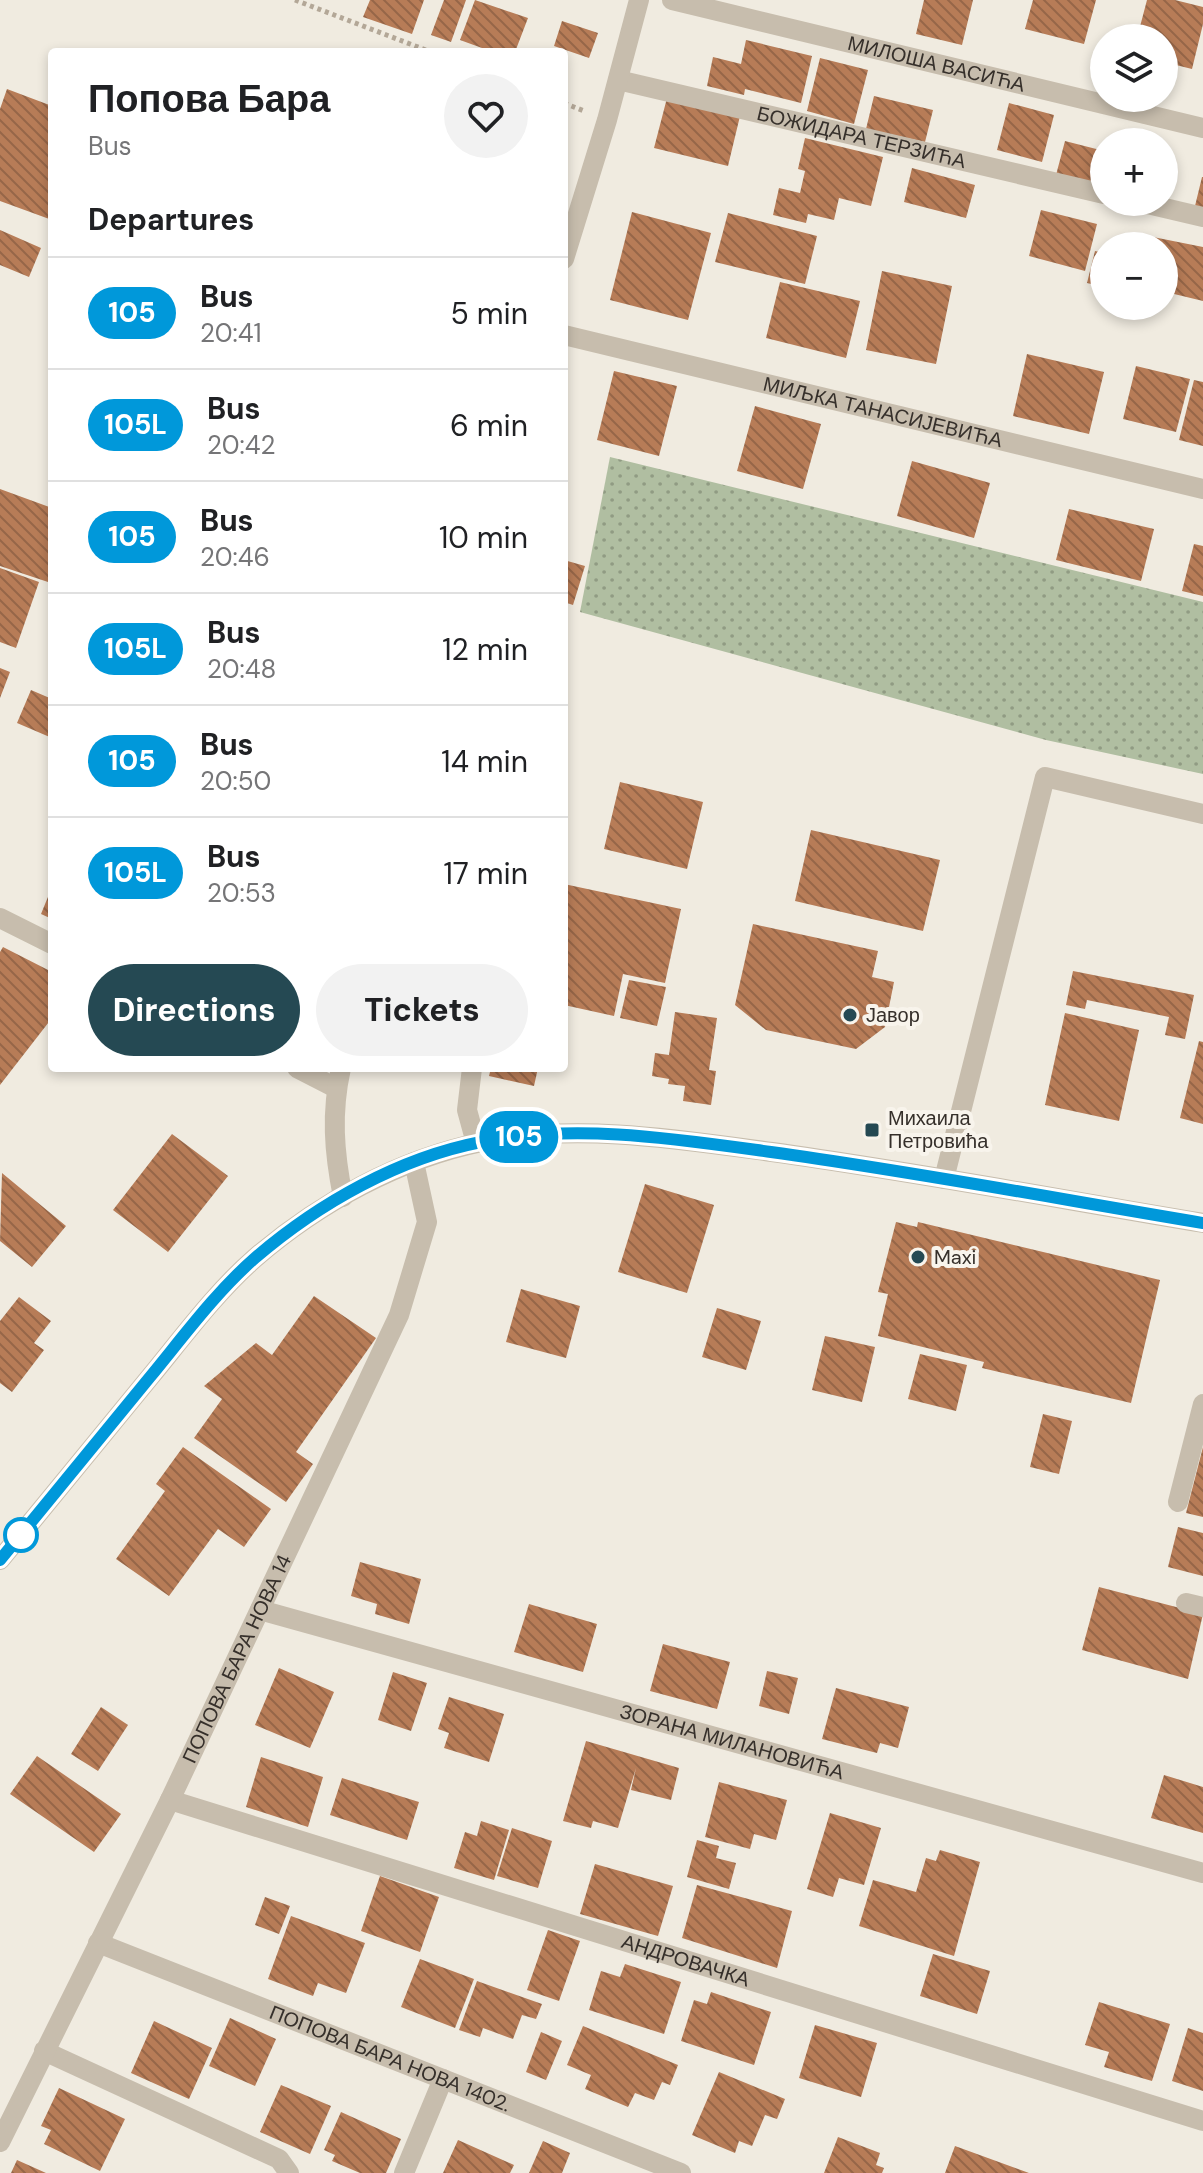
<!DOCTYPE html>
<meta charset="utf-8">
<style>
:root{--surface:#fff;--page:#f2f2f2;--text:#202124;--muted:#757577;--line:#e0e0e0;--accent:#254953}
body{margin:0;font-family:"DM Sans",sans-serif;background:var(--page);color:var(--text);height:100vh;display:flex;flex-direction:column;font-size:30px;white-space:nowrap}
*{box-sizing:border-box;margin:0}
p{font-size:26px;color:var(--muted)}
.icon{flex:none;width:44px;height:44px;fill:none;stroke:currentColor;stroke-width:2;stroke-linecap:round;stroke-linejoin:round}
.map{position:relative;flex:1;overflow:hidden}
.sheet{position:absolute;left:48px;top:48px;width:520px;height:1024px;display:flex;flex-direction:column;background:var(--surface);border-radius:8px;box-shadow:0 4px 12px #0003}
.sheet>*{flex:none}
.badge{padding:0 16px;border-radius:26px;font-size:28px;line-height:52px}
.buttons{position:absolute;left:1090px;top:24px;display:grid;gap:16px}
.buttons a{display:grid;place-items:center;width:88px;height:88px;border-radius:50%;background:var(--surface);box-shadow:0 4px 12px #0003;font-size:40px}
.map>.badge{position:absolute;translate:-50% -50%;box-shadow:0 0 0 4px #fff}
h2{padding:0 40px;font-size:30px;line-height:72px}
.round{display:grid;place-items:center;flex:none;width:84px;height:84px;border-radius:42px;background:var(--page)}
.headline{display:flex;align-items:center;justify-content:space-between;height:136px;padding:0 40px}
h1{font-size:38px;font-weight:800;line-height:60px}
.action{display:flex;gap:16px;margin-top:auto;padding:16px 40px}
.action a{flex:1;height:92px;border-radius:48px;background:var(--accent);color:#fff;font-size:32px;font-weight:800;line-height:92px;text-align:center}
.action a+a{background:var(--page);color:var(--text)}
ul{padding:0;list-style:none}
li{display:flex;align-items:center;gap:24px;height:112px;padding:0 40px;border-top:2px solid var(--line)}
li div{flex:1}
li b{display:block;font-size:30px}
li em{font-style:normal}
li .badge{min-width:88px;font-weight:700;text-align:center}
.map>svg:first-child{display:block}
</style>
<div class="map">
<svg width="1203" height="2173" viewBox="0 0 1203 2173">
<defs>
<pattern id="grass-dots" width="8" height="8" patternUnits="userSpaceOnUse" patternTransform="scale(2)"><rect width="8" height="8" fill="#b0bea1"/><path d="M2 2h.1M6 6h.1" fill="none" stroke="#909b83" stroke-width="1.8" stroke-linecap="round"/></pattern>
<pattern id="building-back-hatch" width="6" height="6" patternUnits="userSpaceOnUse" patternTransform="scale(2)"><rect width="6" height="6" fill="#b77c57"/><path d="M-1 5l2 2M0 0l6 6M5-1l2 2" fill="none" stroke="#966648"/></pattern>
</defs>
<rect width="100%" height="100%" fill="#f0ebe0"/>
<path fill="url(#grass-dots)" d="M 610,457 L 1203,602 L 1203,774 L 1046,740 L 580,612 Z"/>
<path fill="url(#building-back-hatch)" d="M 370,0 L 424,0 L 412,34 L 363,17 Z
M 444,0 L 466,0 L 451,42 L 431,35 Z
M 475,0 L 528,18 L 515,52 L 493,52 L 460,40 Z
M 924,0 L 973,0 L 962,45 L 916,34 Z
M 1033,0 L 1096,0 L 1084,44 L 1025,29 Z
M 1147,0 L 1175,0 L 1203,7 L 1203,24 L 1192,69 L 1164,62 L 1164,38 L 1137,38 Z
M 562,21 L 598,33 L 589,58 L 554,46 Z
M 746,40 L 812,56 L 801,103 L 745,89 L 744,95 L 707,86 L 713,57 L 741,64 Z
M 820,58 L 868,70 L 854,124 L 807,111 Z
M 7,89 L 52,106 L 52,220 L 0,201 L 0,109 Z
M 874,96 L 933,110 L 925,142 L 866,129 Z
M 667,98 L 740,116 L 728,166 L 654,148 Z
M 1009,103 L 1054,115 L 1042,162 L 997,150 Z
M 805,138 L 883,157 L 871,206 L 839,198 L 834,220 L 808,214 L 806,223 L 773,215 L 779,188 L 800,193 L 805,171 L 798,169 Z
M 1065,141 L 1104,151 L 1104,187 L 1056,175 Z
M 912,168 L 975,185 L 966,218 L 904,202 Z
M 1202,177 L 1203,177 L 1203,208 L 1195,206 Z
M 1041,210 L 1097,224 L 1085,271 L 1029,256 Z
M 632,212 L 711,233 L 688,320 L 610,300 Z
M 728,213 L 817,236 L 805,284 L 715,262 Z
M 0,230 L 41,248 L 29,277 L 0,265 Z
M 1143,235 L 1203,247 L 1203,301 L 1170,293 L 1171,289 L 1164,287 L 1164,246 L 1140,246 Z
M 1095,251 L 1104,253 L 1104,287 L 1087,283 Z
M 882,271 L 952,286 L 936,364 L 866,350 Z
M 780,282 L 860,301 L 846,358 L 766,338 Z
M 1027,354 L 1104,372 L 1089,434 L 1013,416 Z
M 1136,366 L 1190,379 L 1176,432 L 1123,419 Z
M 614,371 L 677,386 L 659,456 L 597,440 Z
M 1194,380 L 1203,382 L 1203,446 L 1179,440 Z
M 755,406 L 821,424 L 803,489 L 737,471 Z
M 912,461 L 990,483 L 974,538 L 897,516 Z
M 0,489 L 52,508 L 51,583 L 0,566 Z
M 1069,509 L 1154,529 L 1141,581 L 1056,560 Z
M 1194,544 L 1203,546 L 1203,596 L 1182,591 Z
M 564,560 L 585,566 L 573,605 L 564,602 Z
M 0,568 L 39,582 L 16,648 L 0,642 Z
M 0,668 L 10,672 L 0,698 Z
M 31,690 L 52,699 L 52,738 L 17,723 Z
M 620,782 L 703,802 L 687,869 L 604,849 Z
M 811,830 L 940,860 L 923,931 L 795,901 Z
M 564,884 L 681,909 L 665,983 L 623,974 L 614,1016 L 564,1005 Z
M 52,887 L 52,919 L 41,914 Z
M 753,924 L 878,951 L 872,977 L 894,982 L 885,1027 L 856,1049 L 766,1030 L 735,1005 Z
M 3,947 L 52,972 L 52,1018 L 0,1085 L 0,952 Z
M 1073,971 L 1194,995 L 1185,1039 L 1165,1035 L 1169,1017 L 1087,1000 L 1085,1009 L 1066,1005 Z
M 629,980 L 666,987 L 657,1026 L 620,1018 Z
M 675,1012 L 717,1018 L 709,1070 L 716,1071 L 711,1105 L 683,1101 L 685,1086 L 668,1084 L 669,1079 L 652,1076 L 655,1053 L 669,1055 Z
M 1065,1013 L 1139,1030 L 1119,1121 L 1045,1105 Z
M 1199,1041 L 1203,1042 L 1203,1124 L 1180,1118 Z
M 491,1068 L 538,1068 L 534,1086 L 489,1076 Z
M 172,1134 L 228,1176 L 168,1252 L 113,1210 Z
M 2,1173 L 66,1226 L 32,1267 L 0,1241 Z
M 645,1184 L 714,1205 L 687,1293 L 618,1272 Z
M 896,1222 L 917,1227 L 918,1222 L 1160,1280 L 1131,1403 L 982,1368 L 984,1362 L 878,1336 L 888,1294 L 878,1292 Z
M 521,1289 L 580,1306 L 566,1358 L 506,1342 Z
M 314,1296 L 376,1338 L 296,1452 L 313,1464 L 286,1502 L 194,1438 L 222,1399 L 204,1386 L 256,1343 L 272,1355 Z
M 19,1297 L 51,1321 L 34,1343 L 44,1350 L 12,1392 L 0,1383 L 0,1321 Z
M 717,1308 L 761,1321 L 746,1370 L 702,1357 Z
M 825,1336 L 875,1347 L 862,1402 L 812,1390 Z
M 920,1354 L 967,1365 L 956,1411 L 908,1399 Z
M 1043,1414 L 1072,1421 L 1059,1474 L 1030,1467 Z
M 183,1447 L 271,1509 L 244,1547 L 218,1529 L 169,1596 L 116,1559 L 165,1491 L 156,1484 Z
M 1203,1447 L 1203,1517 L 1186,1513 Z
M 1178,1527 L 1203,1533 L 1203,1576 L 1168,1567 Z
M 360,1562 L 421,1579 L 409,1624 L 375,1614 L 377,1604 L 351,1596 Z
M 1099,1587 L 1203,1614 L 1188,1679 L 1082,1650 Z
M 529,1604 L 597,1624 L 583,1672 L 514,1652 Z
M 663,1644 L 730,1662 L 717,1709 L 650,1691 Z
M 279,1668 L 334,1692 L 310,1748 L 255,1725 Z
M 767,1671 L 798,1678 L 789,1714 L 759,1706 Z
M 393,1672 L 427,1683 L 411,1731 L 378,1720 Z
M 836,1688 L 909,1707 L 898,1748 L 880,1743 L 877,1753 L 822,1739 Z
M 449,1697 L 504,1714 L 489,1762 L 444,1748 L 449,1733 L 438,1729 Z
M 101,1707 L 128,1725 L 98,1771 L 71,1754 Z
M 586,1741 L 679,1768 L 671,1800 L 631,1790 L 636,1768 L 618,1828 L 593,1821 L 591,1828 L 563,1821 Z
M 37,1756 L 121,1814 L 94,1852 L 10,1794 Z
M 261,1757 L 323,1777 L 308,1827 L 246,1807 Z
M 1164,1775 L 1203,1787 L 1203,1833 L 1151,1818 Z
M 342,1778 L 419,1802 L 407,1840 L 330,1815 Z
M 719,1782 L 787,1800 L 776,1840 L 754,1834 L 750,1849 L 705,1837 Z
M 830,1813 L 881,1828 L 864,1885 L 839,1878 L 833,1897 L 807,1889 Z
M 481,1821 L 509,1830 L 494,1880 L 454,1868 L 465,1832 L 477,1836 Z
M 512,1828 L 552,1841 L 538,1888 L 497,1876 Z
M 697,1840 L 719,1846 L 716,1858 L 736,1863 L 729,1889 L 687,1877 Z
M 940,1850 L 980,1862 L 954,1956 L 859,1926 L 873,1880 L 916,1892 L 926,1858 L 936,1861 Z
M 595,1864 L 673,1886 L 658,1936 L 580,1914 Z
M 380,1876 L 439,1897 L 420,1952 L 361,1931 Z
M 697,1885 L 792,1911 L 777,1968 L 682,1938 Z
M 265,1897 L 290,1906 L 279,1934 L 255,1925 Z
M 291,1916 L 365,1943 L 346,1993 L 318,1983 L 313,1996 L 268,1979 Z
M 548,1930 L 580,1941 L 559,2001 L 527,1990 Z
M 933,1954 L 990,1971 L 977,2014 L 920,1996 Z
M 420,1959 L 474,1979 L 455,2028 L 401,2007 Z
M 625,1964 L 681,1982 L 664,2034 L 589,2010 L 601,1971 L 620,1977 Z
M 477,1981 L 542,2004 L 536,2019 L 522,2015 L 513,2039 L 483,2028 L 480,2037 L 459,2030 Z
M 711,1992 L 771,2012 L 754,2065 L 681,2041 L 694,2000 L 707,2004 Z
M 1099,2002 L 1170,2024 L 1152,2081 L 1104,2067 L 1109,2052 L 1085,2045 Z
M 230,2018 L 276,2039 L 255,2086 L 209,2066 Z
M 154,2021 L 212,2048 L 189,2099 L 131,2073 Z
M 815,2025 L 877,2043 L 861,2097 L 799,2078 Z
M 583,2026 L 678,2065 L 670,2085 L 662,2082 L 654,2100 L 635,2093 L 628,2107 L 585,2089 L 591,2075 L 567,2065 Z
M 1188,2028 L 1203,2033 L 1203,2091 L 1172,2081 Z
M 541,2032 L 562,2041 L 546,2080 L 526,2072 Z
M 719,2072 L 785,2099 L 777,2119 L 765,2115 L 752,2146 L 739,2141 L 735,2153 L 692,2135 Z
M 281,2085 L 331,2106 L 310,2154 L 260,2132 Z
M 59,2088 L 125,2119 L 100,2171 L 44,2144 L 51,2130 L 41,2126 Z
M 341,2112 L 401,2139 L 386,2173 L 360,2173 L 332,2161 L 335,2155 L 324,2150 Z
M 838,2137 L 880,2153 L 876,2165 L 884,2168 L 882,2173 L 824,2173 Z
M 458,2140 L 514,2165 L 510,2173 L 443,2173 Z
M 543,2141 L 570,2153 L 562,2173 L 529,2173 Z
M 955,2146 L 1029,2173 L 945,2173 Z
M 17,2160 L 46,2173 L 11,2173 Z"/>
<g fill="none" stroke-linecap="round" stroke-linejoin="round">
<path stroke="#b3a797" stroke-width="5" stroke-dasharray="4 4" stroke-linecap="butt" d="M 295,0 L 431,52
M 564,103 L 584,111"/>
<g stroke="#c7bdad" stroke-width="20">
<path id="s1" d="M 672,0 L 1203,128"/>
<path id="s2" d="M 618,80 L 1104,194"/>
<path d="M 1139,202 L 1203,217"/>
<path d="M 564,259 L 607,120 L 639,0"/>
<path id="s3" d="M 564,335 L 1203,489"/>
<path d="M 0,918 L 52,944"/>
<path d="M 297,1068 L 336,1088"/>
<path d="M 341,1068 C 331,1113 334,1152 343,1197"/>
<path d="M 472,1068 L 467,1110 L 476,1143"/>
<path d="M 944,1179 L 1045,777 L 1203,814"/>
<path d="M 1178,1502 L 1203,1404"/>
<path d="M 0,1560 C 50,1499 100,1438 150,1377 C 183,1337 216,1292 255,1258 C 319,1203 399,1159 482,1142 C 576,1123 677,1139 772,1152 C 916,1172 1059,1199 1203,1223"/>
<path d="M 1186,1603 L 1203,1607"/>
<path id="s4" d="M 260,1610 L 1203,1873"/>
<path id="s5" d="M 170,1800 L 1203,2121"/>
<path id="s6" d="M 98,1943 L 681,2173"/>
<path d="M 44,2051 L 279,2159 L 289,2173"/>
<path id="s7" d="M 0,2142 L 170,1800 L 399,1315 L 427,1222 L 414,1162"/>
<path d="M 404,2173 L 443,2079"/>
</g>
</g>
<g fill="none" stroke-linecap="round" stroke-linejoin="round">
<g stroke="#fff" stroke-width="18">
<path id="line" d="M 0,1560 C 50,1499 100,1438 150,1377 C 183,1337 216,1292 255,1258 C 319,1203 399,1158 481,1142 C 576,1123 677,1139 771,1152 C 916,1172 1059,1199 1203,1223"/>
</g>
<use href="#line" stroke="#0098da" stroke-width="12"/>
</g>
<g fill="#254953" stroke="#f8f4ec" stroke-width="3">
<circle cx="850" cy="1015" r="8"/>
<rect x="864" y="1122" width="16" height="16" rx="4"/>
<circle cx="918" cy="1257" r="8"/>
</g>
<circle fill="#fff" stroke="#0098da" stroke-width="4" cx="21" cy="1535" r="16"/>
<g text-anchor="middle" stroke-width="8" stroke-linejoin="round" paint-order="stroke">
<g font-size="20" fill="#36302b" stroke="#f8f4ec">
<text dy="7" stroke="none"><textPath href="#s1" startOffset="272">МИЛОША ВАСИЋА</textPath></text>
<text dy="7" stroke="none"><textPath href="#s2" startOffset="250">БОЖИДАРА ТЕРЗИЋА</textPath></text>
<text dy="7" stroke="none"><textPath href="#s3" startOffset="328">МИЉКА ТАНАСИЈЕВИЋА</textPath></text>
<text dy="7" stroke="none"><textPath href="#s7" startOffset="538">ПОПОВА БАРА НОВА 14</textPath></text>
<text dy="7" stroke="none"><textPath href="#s4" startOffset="490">ЗОРАНА МИЛАНОВИЋА</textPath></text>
<text dy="7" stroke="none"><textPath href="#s5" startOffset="540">АНДРОВАЧКА</textPath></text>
<text dy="7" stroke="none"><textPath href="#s6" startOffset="314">ПОПОВА БАРА НОВА 1402.</textPath></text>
</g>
<g font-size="20" fill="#36302b" stroke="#f8f4ec" text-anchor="start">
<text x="866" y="1022">Јавор</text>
<text x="888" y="1125">Михаила<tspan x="888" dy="23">Петровића</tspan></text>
<text x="934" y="1264">Maxi</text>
</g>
</g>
</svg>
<div class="buttons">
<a><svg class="icon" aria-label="layers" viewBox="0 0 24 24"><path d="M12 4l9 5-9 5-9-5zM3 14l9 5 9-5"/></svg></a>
<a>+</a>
<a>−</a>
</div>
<b class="badge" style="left:519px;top:1137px;background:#0098da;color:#fff">105</b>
<section class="sheet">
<div class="headline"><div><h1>Попова Бара</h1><p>Bus</p></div><a class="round"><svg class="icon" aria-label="heart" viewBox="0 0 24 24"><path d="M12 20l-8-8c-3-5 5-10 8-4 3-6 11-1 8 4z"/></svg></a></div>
<h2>Departures</h2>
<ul>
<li><span class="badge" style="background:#0098da;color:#fff">105</span><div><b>Bus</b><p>20:41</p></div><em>5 min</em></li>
<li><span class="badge" style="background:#0098da;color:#fff">105L</span><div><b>Bus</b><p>20:42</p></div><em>6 min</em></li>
<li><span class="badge" style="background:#0098da;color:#fff">105</span><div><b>Bus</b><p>20:46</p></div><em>10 min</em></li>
<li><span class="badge" style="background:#0098da;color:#fff">105L</span><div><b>Bus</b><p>20:48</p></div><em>12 min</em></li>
<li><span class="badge" style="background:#0098da;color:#fff">105</span><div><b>Bus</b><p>20:50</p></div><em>14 min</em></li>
<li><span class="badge" style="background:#0098da;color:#fff">105L</span><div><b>Bus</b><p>20:53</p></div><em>17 min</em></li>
</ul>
<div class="action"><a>Directions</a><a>Tickets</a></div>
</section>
</div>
